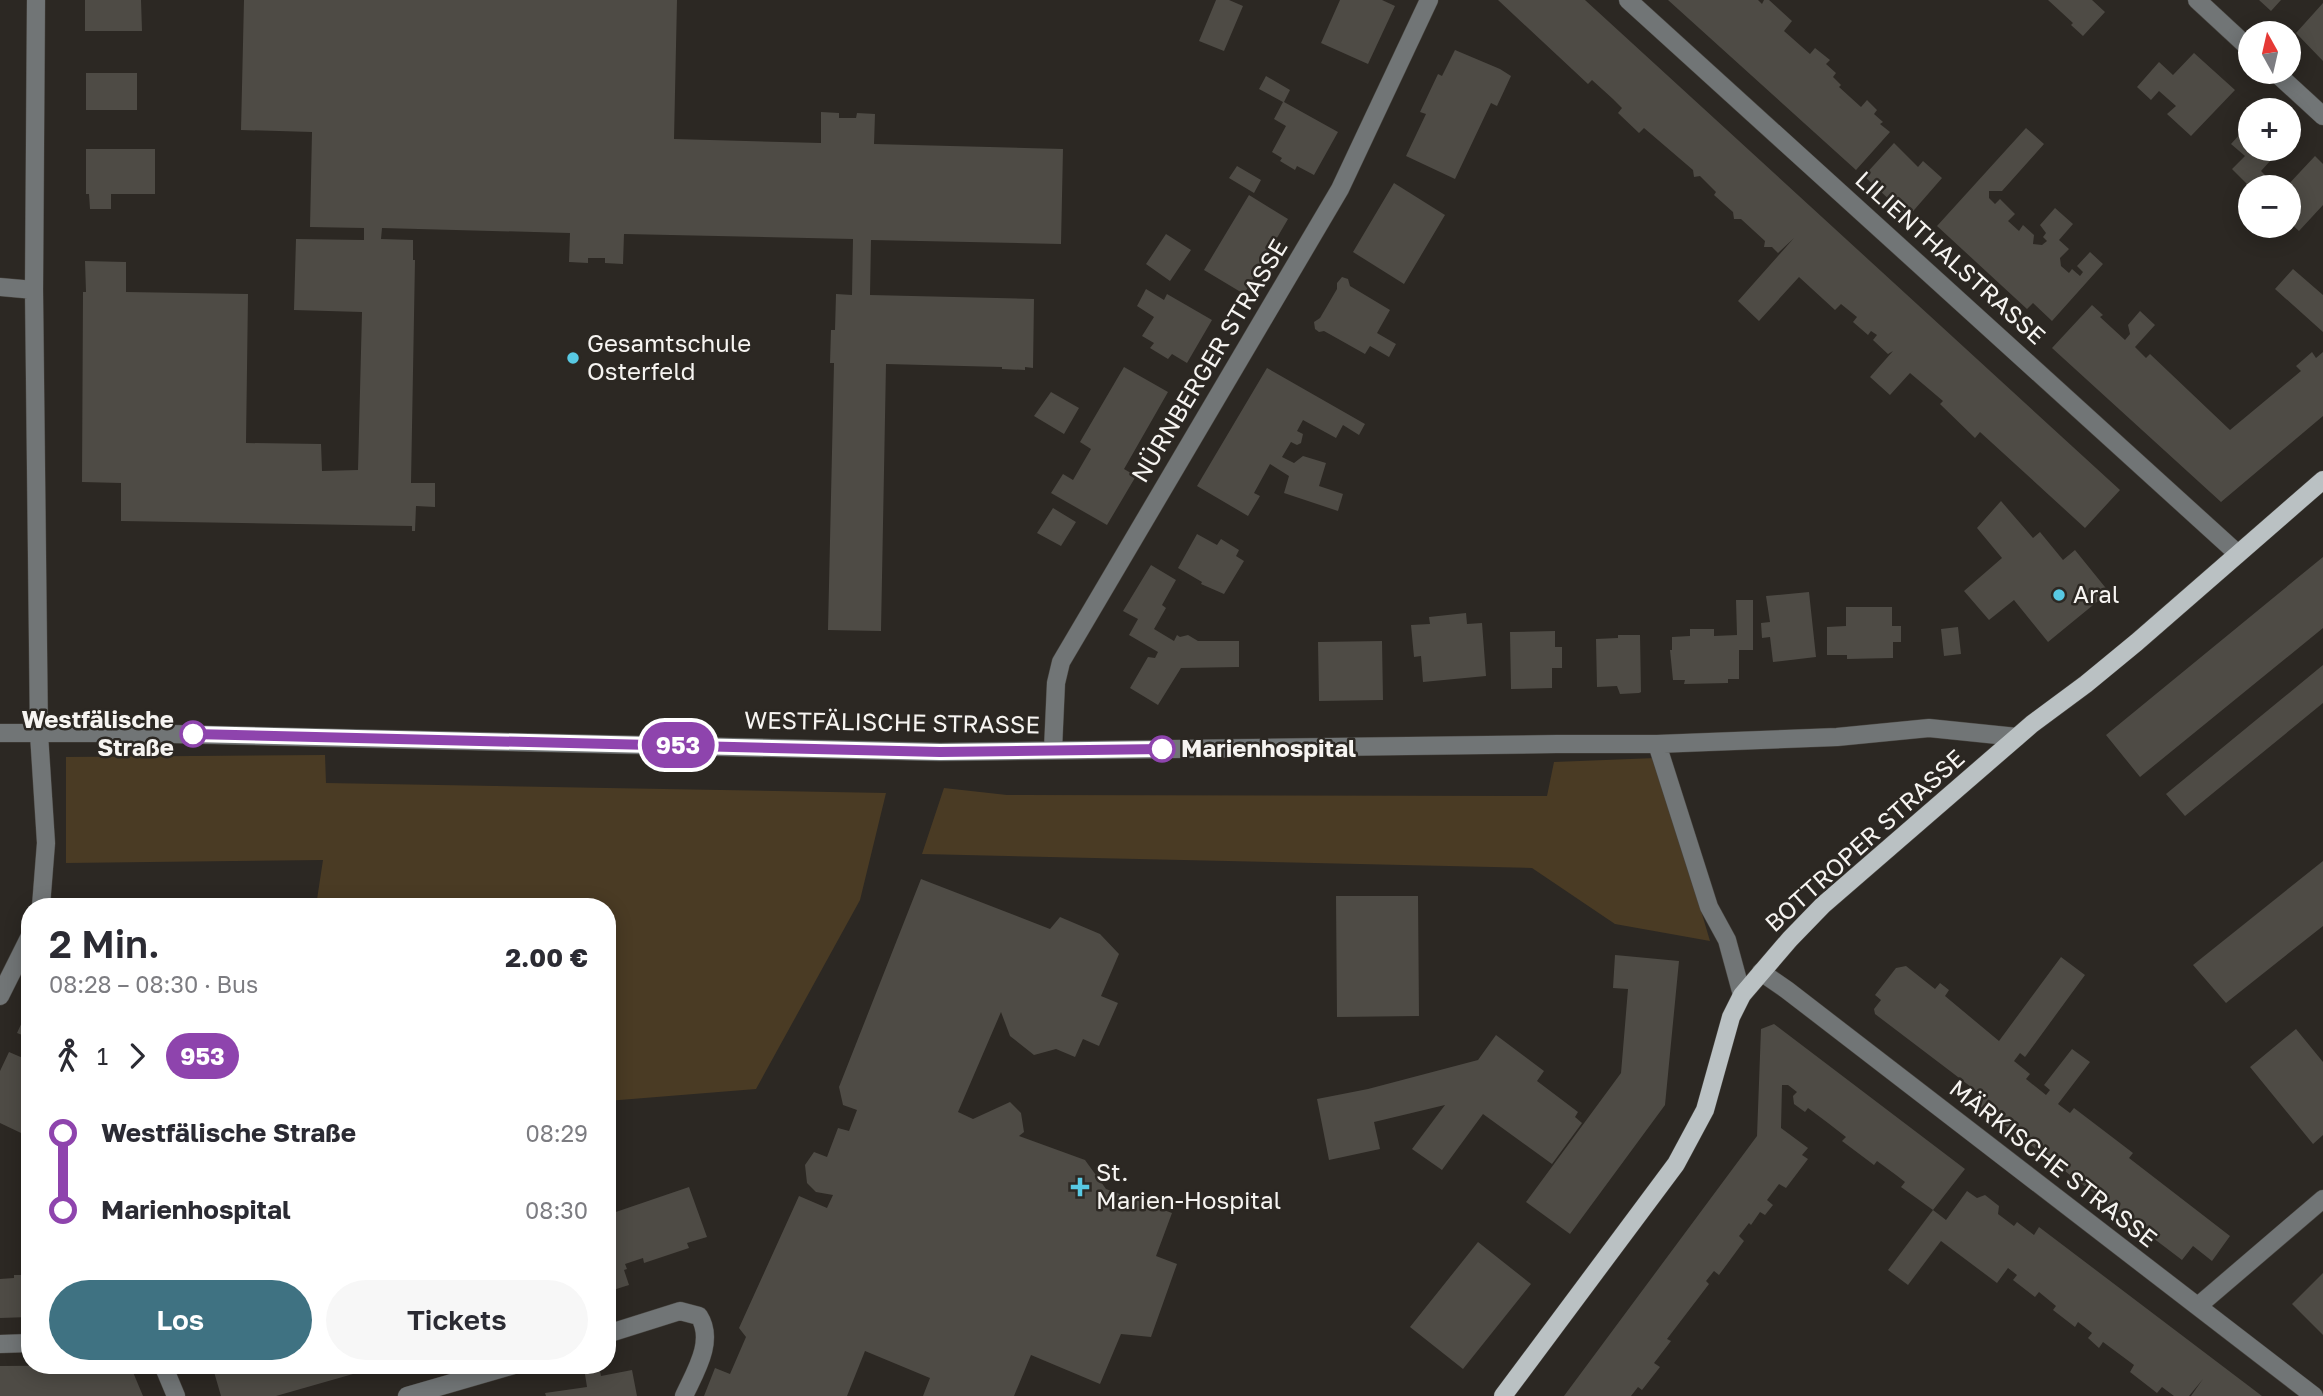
<!DOCTYPE html>
<html lang="de">
<meta charset="utf-8">
<style>
:root{--surface:#fff;--page:#f7f7f7;--text:#2b2b33;--muted:#7c7c81;--accent:#3f7282}
body{margin:0;font-family:"Golos Text",sans-serif;background:var(--page);color:var(--text);height:100vh;display:flex;flex-direction:column;font-size:26px;white-space:nowrap}
*{box-sizing:border-box;margin:0}
p{font-size:23px;color:var(--muted)}
.icon{flex:none;width:38px;height:38px;fill:none;stroke:currentColor;stroke-width:2;stroke-linecap:round;stroke-linejoin:round}
.map{position:relative;flex:1;overflow:hidden}
.sheet{position:absolute;left:21px;top:898px;width:595px;height:476px;display:flex;flex-direction:column;background:var(--surface);border-radius:28px;box-shadow:0 4px 18px #0003}
.sheet>*{flex:none}
.badge{padding:0 14px;border-radius:23px;font-size:24px;line-height:46px}
.needle{width:46px;rotate:352deg}
.tools{position:absolute;left:2238px;top:21px;display:grid;gap:14px}
.tools a{display:grid;place-items:center;width:63px;height:63px;border-radius:50%;background:var(--surface);box-shadow:0 4px 18px #0003;font-size:35px}
.map>.badge{position:absolute;translate:-50% -50%;box-shadow:0 0 0 4px #fff}
.legs{display:flex;align-items:center;gap:10px;height:77px;padding:0 28px;font-size:23px}
.legs p{margin-inline-start:auto}
.headline{display:flex;align-items:center;justify-content:space-between;height:119px;padding:0 28px}
h1{font-size:38px;font-weight:600;line-height:52px}
.primary-button{display:flex;gap:14px;margin-top:auto;padding:14px 28px}
.primary-button a{flex:1;height:80px;border-radius:42px;background:var(--accent);color:#fff;font-size:28px;font-weight:600;line-height:80px;text-align:center}
.primary-button a+a{background:var(--page);color:var(--text)}
ul{padding:0 28px;list-style:none}
li{display:flex;align-items:center;gap:24px;height:77px;font-size:26px}
li i{display:grid;place-items:center;width:10px;height:100%;margin:0 9px;background:currentColor}
li i::after{content:'';width:18px;height:18px;margin:-9px;border:5px solid;border-radius:50%;background:var(--surface)}
li p{margin-inline-start:auto}
li:first-child i{background:linear-gradient(#0000 50%,currentColor 0)}
li:last-child i{background:linear-gradient(currentColor 50%,#0000 0)}
.map>svg:first-child{display:block}
</style>
<div class="map">
<svg width="2323" height="1396" viewBox="0 0 2323 1396">
<rect width="100%" height="100%" fill="#2c2823"/>
<path fill="#4a3b24" d="M 325,755 L 326,783 L 886,793 L 860,900 L 756,1089 L 607,1101 L 607,906 L 316,906 L 323,860 L 66,863 L 66,757 Z
M 1656,758 L 1710,941 L 1615,924 L 1532,868 L 922,854 L 944,788 L 1007,795 L 1547,796 L 1554,762 Z"/>
<path fill="#4e4b45" d="M 85,0 L 141,0 L 142,31 L 85,31 Z
M 244,0 L 677,0 L 674,139 L 821,143 L 821,112 L 839,113 L 839,118 L 856,118 L 857,113 L 875,114 L 874,144 L 1063,149 L 1061,244 L 871,240 L 870,295 L 1034,299 L 1033,368 L 1025,367 L 1025,370 L 1002,369 L 1002,367 L 886,364 L 881,631 L 828,630 L 834,363 L 830,363 L 831,330 L 835,330 L 836,294 L 852,295 L 853,239 L 624,234 L 623,264 L 605,263 L 605,258 L 588,258 L 588,263 L 569,262 L 570,233 L 382,228 L 381,239 L 413,240 L 413,260 L 415,260 L 411,483 L 435,483 L 435,507 L 416,506 L 415,531 L 412,531 L 412,526 L 121,521 L 121,483 L 82,482 L 83,292 L 86,292 L 85,261 L 126,262 L 126,292 L 248,294 L 246,443 L 321,444 L 322,471 L 358,470 L 362,312 L 294,310 L 296,239 L 364,240 L 364,228 L 310,227 L 312,132 L 241,130 Z
M 1216,0 L 1229,0 L 1243,6 L 1224,51 L 1199,41 Z
M 1340,0 L 1382,0 L 1395,6 L 1368,64 L 1321,43 Z
M 1498,0 L 1585,0 L 2120,490 L 2085,528 L 1980,432 L 1975,438 L 1940,404 L 1943,401 L 1910,373 L 1890,395 L 1870,377 L 1893,351 L 1888,354 L 1873,340 L 1877,335 L 1871,331 L 1868,335 L 1853,322 L 1857,317 L 1841,304 L 1835,310 L 1799,277 L 1759,321 L 1738,301 L 1794,238 L 1778,253 L 1772,247 L 1764,247 L 1765,241 L 1741,219 L 1734,219 L 1733,212 L 1714,195 L 1716,192 L 1700,176 L 1694,177 L 1693,170 L 1644,128 L 1639,133 L 1618,113 L 1622,108 L 1613,99 L 1592,80 L 1588,84 Z
M 1668,0 L 1758,0 L 1762,4 L 1764,0 L 1769,0 L 1792,21 L 1784,31 L 1810,54 L 1815,48 L 1830,60 L 1826,64 L 1836,73 L 1833,77 L 1841,85 L 1839,87 L 1861,107 L 1867,100 L 1877,110 L 1874,114 L 1883,122 L 1880,124 L 1890,132 L 1856,170 Z
M 2048,0 L 2092,0 L 2105,12 L 2083,36 L 2071,25 L 2073,23 Z
M 2259,0 L 2281,0 L 2271,11 Z
M 2323,3 L 2323,61 L 2296,33 Z
M 1455,50 L 1500,69 L 1511,76 L 1497,106 L 1491,103 L 1455,179 L 1406,156 L 1426,114 L 1420,112 L 1438,74 L 1442,76 Z
M 2194,53 L 2235,90 L 2191,136 L 2167,114 L 2176,106 L 2159,91 L 2151,100 L 2137,87 L 2159,62 L 2173,75 Z
M 86,73 L 137,73 L 137,110 L 86,110 Z
M 1266,76 L 1290,90 L 1284,102 L 1338,132 L 1314,175 L 1297,166 L 1295,170 L 1280,161 L 1282,158 L 1272,152 L 1286,126 L 1274,119 L 1283,102 L 1259,89 Z
M 2250,123 L 2250,149 L 2281,149 L 2261,171 L 2271,181 L 2265,187 L 2250,187 L 2250,198 L 2242,190 L 2247,184 L 2232,169 L 2245,156 L 2231,144 Z
M 2026,128 L 2044,144 L 2002,191 L 1989,191 L 1989,198 L 1995,204 L 2000,199 L 2015,214 L 2008,221 L 2019,231 L 2023,225 L 2034,235 L 2033,244 L 2042,245 L 2047,241 L 2043,237 L 2046,233 L 2040,225 L 2055,208 L 2073,224 L 2059,240 L 2069,249 L 2060,258 L 2061,266 L 2069,273 L 2072,269 L 2080,276 L 2083,272 L 2077,266 L 2090,252 L 2103,264 L 2052,321 L 2033,303 L 2027,309 L 1937,226 Z
M 1894,143 L 1918,167 L 1923,161 L 1942,178 L 1908,217 L 1864,176 Z
M 86,149 L 155,149 L 155,194 L 111,194 L 111,209 L 90,209 L 89,194 L 86,194 Z
M 2315,156 L 2323,164 L 2323,205 L 2299,231 L 2289,222 L 2289,187 L 2286,187 Z
M 1237,166 L 1261,180 L 1254,193 L 1229,178 Z
M 1394,183 L 1445,215 L 1404,284 L 1353,252 Z
M 1249,195 L 1288,219 L 1244,294 L 1204,270 Z
M 1166,234 L 1191,250 L 1170,281 L 1146,264 Z
M 2293,269 L 2323,295 L 2323,332 L 2275,289 Z
M 1342,277 L 1348,279 L 1350,286 L 1390,310 L 1377,333 L 1396,344 L 1389,357 L 1370,346 L 1365,354 L 1324,331 L 1319,332 L 1315,329 L 1314,322 L 1320,318 L 1337,289 L 1337,283 Z
M 1146,289 L 1164,300 L 1167,294 L 1212,320 L 1187,363 L 1172,354 L 1168,359 L 1150,348 L 1154,343 L 1142,336 L 1154,317 L 1137,306 Z
M 2092,305 L 2103,315 L 2100,317 L 2125,340 L 2130,334 L 2128,325 L 2140,311 L 2155,325 L 2135,347 L 2146,358 L 2150,354 L 2230,430 L 2301,371 L 2296,366 L 2312,352 L 2316,358 L 2323,352 L 2323,416 L 2221,502 L 2052,348 Z
M 1124,367 L 1168,392 L 1124,469 L 1136,476 L 1107,525 L 1051,493 L 1063,474 L 1073,480 L 1091,449 L 1080,442 Z
M 1267,368 L 1365,424 L 1359,435 L 1343,425 L 1336,438 L 1303,420 L 1297,431 L 1303,434 L 1301,443 L 1297,445 L 1291,442 L 1282,457 L 1294,463 L 1303,456 L 1326,463 L 1319,486 L 1343,494 L 1338,511 L 1284,493 L 1289,476 L 1270,464 L 1254,493 L 1260,496 L 1248,516 L 1197,486 Z
M 1051,392 L 1079,408 L 1064,434 L 1034,416 Z
M 2001,501 L 2033,538 L 2040,532 L 2063,560 L 2075,550 L 2109,592 L 2048,642 L 2014,600 L 1989,620 L 1964,591 L 2002,558 L 1977,528 Z
M 1053,508 L 1076,522 L 1061,546 L 1037,533 Z
M 1197,534 L 1217,545 L 1221,539 L 1239,550 L 1236,556 L 1244,561 L 1224,594 L 1201,584 L 1202,582 L 1178,568 Z
M 2323,557 L 2323,628 L 2140,777 L 2106,735 Z
M 1151,565 L 1176,580 L 1162,605 L 1166,608 L 1154,629 L 1174,641 L 1177,635 L 1180,637 L 1188,635 L 1198,641 L 1239,641 L 1239,667 L 1181,668 L 1158,705 L 1130,688 L 1148,657 L 1155,658 L 1158,652 L 1129,635 L 1138,619 L 1123,611 Z
M 1809,592 L 1816,657 L 1773,662 L 1770,637 L 1762,638 L 1761,623 L 1770,622 L 1766,596 Z
M 1736,600 L 1753,600 L 1753,650 L 1739,650 L 1739,679 L 1728,679 L 1728,683 L 1684,684 L 1685,680 L 1673,680 L 1670,650 L 1672,650 L 1672,637 L 1690,636 L 1690,629 L 1714,629 L 1714,636 L 1737,635 Z
M 1846,607 L 1892,607 L 1892,626 L 1901,626 L 1901,642 L 1893,642 L 1893,658 L 1847,659 L 1847,655 L 1827,655 L 1827,627 L 1846,626 Z
M 1466,613 L 1467,624 L 1482,623 L 1486,676 L 1423,682 L 1421,656 L 1414,657 L 1411,625 L 1430,624 L 1429,617 Z
M 1958,627 L 1961,654 L 1944,656 L 1941,629 Z
M 1555,631 L 1555,647 L 1562,647 L 1562,668 L 1552,668 L 1552,688 L 1511,689 L 1510,632 Z
M 1618,635 L 1640,635 L 1641,692 L 1639,693 L 1620,694 L 1617,686 L 1597,687 L 1596,639 L 1618,638 Z
M 1382,641 L 1383,700 L 1319,701 L 1318,642 Z
M 2323,665 L 2323,703 L 2185,816 L 2166,794 Z
M 2323,861 L 2323,926 L 2226,1003 L 2193,965 Z
M 921,879 L 1050,929 L 1060,917 L 1100,934 L 1119,954 L 1101,996 L 1118,1003 L 1099,1046 L 1083,1039 L 1075,1057 L 1056,1049 L 1034,1055 L 1010,1036 L 1001,1012 L 958,1112 L 973,1119 L 1010,1102 L 1021,1113 L 1024,1132 L 1019,1136 L 1085,1160 L 1106,1189 L 1172,1213 L 1156,1256 L 1177,1264 L 1151,1337 L 1121,1334 L 1100,1384 L 1031,1355 L 1014,1396 L 923,1396 L 930,1378 L 865,1351 L 847,1396 L 704,1396 L 715,1368 L 730,1374 L 746,1337 L 739,1328 L 799,1196 L 827,1208 L 833,1195 L 816,1192 L 807,1183 L 805,1165 L 814,1152 L 827,1157 L 838,1128 L 849,1131 L 857,1110 L 843,1105 L 839,1087 Z
M 1336,896 L 1418,896 L 1419,1016 L 1337,1017 Z
M 1615,955 L 1679,961 L 1665,1105 L 1570,1234 L 1526,1202 L 1621,1073 L 1628,989 L 1613,988 Z
M 2061,957 L 2085,975 L 2025,1057 L 2020,1053 L 2014,1061 L 2030,1074 L 2026,1079 L 2046,1095 L 2050,1090 L 2044,1085 L 2072,1049 L 2090,1062 L 2058,1104 L 2070,1113 L 2074,1108 L 2116,1140 L 2133,1153 L 2129,1158 L 2230,1236 L 2212,1261 L 2193,1246 L 2182,1260 L 1973,1101 L 1979,1093 L 1875,1014 L 1874,1009 L 1881,1000 L 1875,995 L 1896,968 L 1906,966 L 1935,989 L 1940,983 L 1949,990 L 1945,996 L 1999,1041 Z
M 30,1005 L 30,1038 L 17,1033 Z
M 1774,1024 L 1965,1169 L 1933,1210 L 1901,1187 L 1905,1182 L 1896,1175 L 1877,1161 L 1874,1165 L 1842,1141 L 1846,1137 L 1828,1123 L 1808,1108 L 1805,1112 L 1794,1104 L 1793,1096 L 1797,1092 L 1788,1085 L 1782,1085 L 1781,1128 L 1808,1148 L 1802,1155 L 1808,1159 L 1786,1188 L 1779,1184 L 1767,1200 L 1773,1205 L 1765,1215 L 1760,1212 L 1751,1225 L 1749,1223 L 1739,1236 L 1744,1241 L 1719,1275 L 1714,1271 L 1706,1281 L 1709,1284 L 1667,1339 L 1671,1341 L 1654,1363 L 1660,1367 L 1642,1390 L 1638,1387 L 1631,1396 L 1564,1396 L 1757,1136 L 1761,1029 Z
M 2296,1029 L 2323,1062 L 2323,1135 L 2313,1144 L 2250,1067 Z
M 1496,1035 L 1544,1071 L 1537,1081 L 1578,1112 L 1575,1117 L 1582,1123 L 1552,1164 L 1483,1114 L 1442,1170 L 1412,1149 L 1445,1105 L 1374,1122 L 1380,1149 L 1329,1160 L 1317,1099 L 1368,1089 L 1478,1060 Z
M 9,1052 L 30,1061 L 30,1133 L 21,1133 L 0,1123 L 0,1071 Z
M 689,1187 L 707,1237 L 687,1243 L 689,1248 L 644,1263 L 643,1258 L 625,1264 L 627,1269 L 624,1270 L 629,1285 L 610,1291 L 611,1296 L 607,1297 L 607,1235 L 611,1233 L 607,1215 Z
M 1967,1191 L 1977,1198 L 1985,1195 L 1999,1206 L 1998,1214 L 2014,1226 L 2017,1222 L 2034,1235 L 2039,1227 L 2262,1396 L 2191,1396 L 2203,1379 L 2189,1396 L 2174,1396 L 2162,1387 L 2157,1393 L 2130,1372 L 2134,1365 L 2103,1342 L 2099,1348 L 2088,1338 L 2092,1333 L 2078,1322 L 2075,1327 L 2053,1310 L 2056,1306 L 2039,1292 L 2035,1297 L 2013,1280 L 2017,1275 L 2008,1268 L 1997,1283 L 1941,1241 L 1908,1285 L 1888,1270 L 1933,1210 L 1946,1220 Z
M 1478,1242 L 1531,1284 L 1463,1369 L 1410,1327 Z
M 2323,1273 L 2323,1335 L 2292,1304 Z
M 14,1275 L 30,1275 L 30,1317 L 0,1318 L 0,1279 L 14,1278 Z
M 130,1365 L 143,1396 L 0,1396 L 0,1366 Z
M 212,1365 L 381,1365 L 381,1366 L 276,1396 L 221,1396 Z
M 599,1366 L 601,1376 L 632,1370 L 637,1396 L 546,1396 L 545,1393 L 587,1387 L 584,1368 Z"/>
<g fill="none" stroke-linecap="round" stroke-linejoin="round">
<g stroke="#484540" stroke-width="19">
<path id="minor" d="M 36,0 L 34,290 L 39,734 L 46,843 L 41,906
M 1628,0 L 2238,554
M 2197,0 L 2250,49
M 2275,72 L 2323,116
M 0,287 L 34,290
M 0,733 L 129,733 L 940,752 L 1557,744 L 1657,744 L 1837,737 L 1929,728 L 2017,737
M 1657,744 L 1709,907 L 1727,940 L 1742,995
M 1053,749 L 1056,683 L 1061,662 L 1340,189 L 1429,0
M 1761,972 L 1787,990 L 2314,1396
M 0,996 L 30,936
M 2198,1306 L 2323,1199
M 607,1334 L 680,1311 L 699,1316 C 715,1341 695,1372 684,1396
M 0,1344 L 30,1343
M 163,1365 L 176,1396
M 407,1396 L 514,1365"/>
</g>
<g stroke="#484540" stroke-width="19">
<path id="major" d="M 1503,1396 L 1676,1164 L 1705,1110 L 1731,1017 L 1742,995 L 1790,939 L 1823,905 L 2032,724 L 2086,684 L 2137,642 L 2323,480"/>
</g>
<use href="#minor" stroke="#717576" stroke-width="18"/>
<use href="#major" stroke="#bac1c3" stroke-width="18"/>
</g>
<g fill="none" stroke-linecap="round" stroke-linejoin="round">
<g stroke="#fff" stroke-width="16">
<path id="line-1" d="M 193,734 L 940,752 L 1162,749"/>
</g>
<use href="#line-1" stroke="#8e44ad" stroke-width="10"/>
</g>
<g fill="#58c9e3" stroke="#2c2823" stroke-width="2.5">
<circle cx="573" cy="358" r="7"/>
<circle cx="2059" cy="595" r="7"/>
<path d="M1076.5 1176.5h7v7h7v7h-7v7h-7v-7h-7v-7h7z"/>
</g>
<g fill="#fff" stroke="#8e44ad" stroke-width="3.5">
<circle cx="193" cy="734" r="12"/>
<circle cx="1162" cy="749" r="12"/>
</g>
<g text-anchor="middle" stroke-width="5" stroke-linejoin="round" paint-order="stroke">
<g font-size="24" fill="#f6f4f1" stroke="#2c2823">
<text transform="translate(1950 258) rotate(42)" y="8">LILIENTHALSTRASSE</text>
<text transform="translate(1210 361) rotate(-59)" y="8">NÜRNBERGER STRASSE</text>
<text transform="translate(892 723) rotate(1)" y="8">WESTFÄLISCHE STRASSE</text>
<text transform="translate(1865 841) rotate(-42)" y="8">BOTTROPER STRASSE</text>
<text transform="translate(2053 1164) rotate(38)" y="8">MÄRKISCHE STRASSE</text>
</g>
<g font-size="24" fill="#f6f4f1" stroke="#2c2823" text-anchor="start">
<text x="587" y="352">Gesamtschule<tspan x="587" dy="28">Osterfeld</tspan></text>
<text x="2073" y="603">Aral</text>
<text x="1096" y="1181">St.<tspan x="1096" dy="28">Marien-Hospital</tspan></text>
</g>
<g font-size="24" font-weight="bold" fill="#f6f4f1" stroke="#2c2823" text-anchor="end">
<text x="174" y="728">Westfälische<tspan x="174" dy="28">Straße</tspan></text>
<text x="1181" y="757" text-anchor="start">Marienhospital</text>
</g>
</g>
</svg>
<div class="tools">
<a><svg class="needle" viewBox="-14 -14 28 28"><path d="M0-13l5 13h-10z" fill="#e53935"/><path d="M0 13l5-13h-10z" fill="#7c7c81"/></svg></a>
<a>+</a>
<a>−</a>
</div>
<b class="badge" style="left:678px;top:745px;background:#8e44ad;color:#fff">953</b>
<section class="sheet">
<div class="headline"><div><h1>2 Min.</h1><p>08:28 – 08:30 · Bus</p></div><b>2.00 €</b></div>
<div class="legs"><svg class="icon" aria-label="walk" viewBox="0 0 24 24"><circle cx="13" cy="4" r="2"/><path d="M13 8l-2 6 4 7M11 14l-3 7M7 12l3-4h3l4 4"/></svg>1<svg class="icon" aria-label="forward" viewBox="0 0 24 24"><path d="M9 5l7 7-7 7"/></svg><b class="badge" style="background:#8e44ad;color:#fff">953</b></div>
<ul>
<li><i style="color:#8e44ad"></i><b>Westfälische Straße</b><p>08:29</p></li>
<li><i style="color:#8e44ad"></i><b>Marienhospital</b><p>08:30</p></li>
</ul>
<div class="primary-button"><a>Los</a><a>Tickets</a></div>
</section>
</div>
